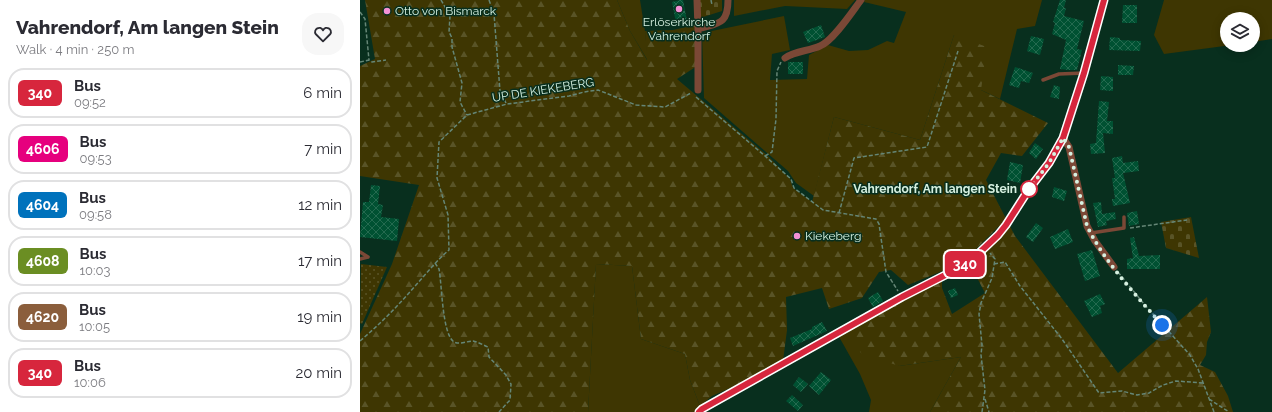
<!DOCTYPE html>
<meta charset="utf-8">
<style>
:root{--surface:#fff;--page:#f7f7f7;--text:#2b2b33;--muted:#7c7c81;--line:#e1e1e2}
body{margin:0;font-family:Raleway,sans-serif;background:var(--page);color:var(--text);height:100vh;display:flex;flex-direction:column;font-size:15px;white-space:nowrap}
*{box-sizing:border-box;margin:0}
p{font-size:13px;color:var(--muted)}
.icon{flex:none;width:22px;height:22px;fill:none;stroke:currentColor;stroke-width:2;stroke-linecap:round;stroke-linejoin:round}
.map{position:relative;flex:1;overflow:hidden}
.details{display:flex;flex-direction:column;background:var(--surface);width:360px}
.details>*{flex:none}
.badge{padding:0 8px;border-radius:6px;font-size:14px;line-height:26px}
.tools{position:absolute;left:860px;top:12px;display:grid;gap:8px}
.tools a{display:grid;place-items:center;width:40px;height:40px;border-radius:50%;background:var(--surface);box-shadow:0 2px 10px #0003;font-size:20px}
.you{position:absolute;width:20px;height:20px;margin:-10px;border:3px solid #fff;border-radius:50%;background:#1a73e8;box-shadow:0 0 0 6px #1a73e833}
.map>.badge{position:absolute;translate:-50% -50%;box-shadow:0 0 0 2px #fff}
.round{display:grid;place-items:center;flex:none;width:42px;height:42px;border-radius:16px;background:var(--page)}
.summary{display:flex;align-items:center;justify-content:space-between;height:68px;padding:0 16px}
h1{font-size:19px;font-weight:800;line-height:30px}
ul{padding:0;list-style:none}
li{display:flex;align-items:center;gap:12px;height:50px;margin:0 8px 6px;padding:0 8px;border:2px solid var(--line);border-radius:16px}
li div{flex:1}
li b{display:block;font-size:15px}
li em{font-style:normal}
li .badge{min-width:44px;font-weight:700;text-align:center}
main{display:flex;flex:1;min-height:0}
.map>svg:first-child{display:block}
</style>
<main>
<section class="details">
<div class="summary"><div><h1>Vahrendorf, Am langen Stein</h1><p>Walk · 4 min · 250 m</p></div><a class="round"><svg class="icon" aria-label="heart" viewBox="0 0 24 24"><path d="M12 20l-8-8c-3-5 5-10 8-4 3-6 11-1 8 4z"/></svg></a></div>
<ul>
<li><span class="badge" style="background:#d7263d;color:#fff">340</span><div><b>Bus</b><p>09:52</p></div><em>6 min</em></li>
<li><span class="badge" style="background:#e6007e;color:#fff">4606</span><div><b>Bus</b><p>09:53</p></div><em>7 min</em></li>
<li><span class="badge" style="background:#0072bc;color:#fff">4604</span><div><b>Bus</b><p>09:58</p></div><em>12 min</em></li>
<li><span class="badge" style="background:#6b8e23;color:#fff">4608</span><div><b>Bus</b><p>10:03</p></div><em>17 min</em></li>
<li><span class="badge" style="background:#8b5e3c;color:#fff">4620</span><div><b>Bus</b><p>10:05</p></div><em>19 min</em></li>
<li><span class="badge" style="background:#d7263d;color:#fff">340</span><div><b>Bus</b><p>10:06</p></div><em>20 min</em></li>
</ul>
</section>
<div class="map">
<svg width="912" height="412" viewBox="0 0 912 412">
<defs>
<pattern id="forest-firs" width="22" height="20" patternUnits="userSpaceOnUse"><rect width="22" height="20" fill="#3e3602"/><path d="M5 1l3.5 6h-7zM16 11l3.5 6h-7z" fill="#595427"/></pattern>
<pattern id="cemetery-stones" width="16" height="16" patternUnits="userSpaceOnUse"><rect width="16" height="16" fill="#3e3602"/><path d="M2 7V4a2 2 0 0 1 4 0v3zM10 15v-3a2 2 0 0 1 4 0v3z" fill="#595427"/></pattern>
<pattern id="park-dots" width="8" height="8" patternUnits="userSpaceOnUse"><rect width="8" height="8" fill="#3e3602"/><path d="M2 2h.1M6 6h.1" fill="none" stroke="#595427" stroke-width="1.8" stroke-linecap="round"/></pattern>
<pattern id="building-cross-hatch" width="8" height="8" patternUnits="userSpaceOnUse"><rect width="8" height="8" fill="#005132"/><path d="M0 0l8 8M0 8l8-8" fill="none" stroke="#246a4f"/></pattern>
</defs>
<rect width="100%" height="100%" fill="#082f1e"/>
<path fill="#3e3602" d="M 257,0 L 280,0 L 285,31 L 288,61 L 270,31 Z
M 374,0 L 495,0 L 487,9 L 425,6 L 374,16 Z
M 505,0 L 682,0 L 675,26 L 657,29 L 640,99 L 621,90 L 594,35 L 560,140 L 474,117 L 454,196 L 436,183 L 428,171 L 344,98 L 342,33 L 424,16 L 430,50 L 412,54 L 410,80 L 447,79 L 449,55 L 468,45 L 489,51 L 508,50 L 527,41 L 534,43 L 546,12 L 504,2 Z
M 804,0 L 912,0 L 912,39 L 893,42 L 893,19 L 867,19 L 867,45 L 872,45 L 804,54 L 794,35 Z
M 236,264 L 272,266 L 281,339 L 325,354 L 330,380 L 340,406 L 335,412 L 228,412 Z
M 490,328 L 539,366 L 601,357 L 570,412 L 509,412 L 511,400 L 500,374 L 478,335 Z"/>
<path fill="url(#forest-firs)" d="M 5,0 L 257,0 L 270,31 L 287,60 L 285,31 L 313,30 L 335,25 L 337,66 L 317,79 L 409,157 L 430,179 L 433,188 L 452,202 L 474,117 L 560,140 L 594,35 L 627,47 L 621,90 L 688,123 L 662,156 L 641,153 L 626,180 L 655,236 L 758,373 L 847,297 L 851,332 L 847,342 L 846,355 L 840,365 L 855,372 L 868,396 L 873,412 L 570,412 L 601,357 L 539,366 L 501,353 L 490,338 L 490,328 L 582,279 L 582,288 L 592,314 L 625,293 L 611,266 L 643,233 L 639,226 L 602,263 L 548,285 L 531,270 L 519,272 L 502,298 L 469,309 L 462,288 L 426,297 L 427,330 L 423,361 L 406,372 L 352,396 L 340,406 L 330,380 L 325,354 L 281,339 L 272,266 L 236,264 L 228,412 L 0,412 L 0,334 L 32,264 L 59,185 L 0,176 L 0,66 L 15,59 Z"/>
<path fill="url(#cemetery-stones)" d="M 340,0 L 362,0 L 362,11 L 340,18 Z
M 831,217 L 839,258 L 806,248 L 801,222 Z"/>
<path fill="url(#park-dots)" d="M 1,264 L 27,267 L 2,324 L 0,323 Z"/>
<path fill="url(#building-cross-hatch)" d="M 320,0 L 323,0 L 327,21 L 316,23 L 312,2 Z
M 700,0 L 706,0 L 704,8 L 706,8 L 704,16 L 724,21 L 717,49 L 722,50 L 717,70 L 708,70 L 700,69 L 706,40 L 692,34 L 695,23 L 693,22 Z
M 763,5 L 777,5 L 777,23 L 762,23 Z
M 461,25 L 465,37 L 448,43 L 443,32 Z
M 671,36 L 684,39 L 680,55 L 667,51 Z
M 750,37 L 760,38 L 760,40 L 781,41 L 780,51 L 749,50 Z
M 428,62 L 443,62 L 443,74 L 428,74 Z
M 758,65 L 774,66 L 773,75 L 758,75 Z
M 655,67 L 673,73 L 669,83 L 661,81 L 659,88 L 649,85 Z
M 741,76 L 753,77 L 753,91 L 740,90 Z
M 694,85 L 700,87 L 699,99 L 690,97 Z
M 739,101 L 749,102 L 747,121 L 753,121 L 753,134 L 743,133 L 745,153 L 731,154 L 730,144 L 736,143 Z
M 675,143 L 683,149 L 676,159 L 669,153 Z
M 762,156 L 763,163 L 778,161 L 779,171 L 763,173 L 770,203 L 753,206 L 752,199 L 755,199 L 752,178 L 755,178 L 752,158 Z
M 650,162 L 663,165 L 660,183 L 647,180 Z
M 11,185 L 20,186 L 18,204 L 23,205 L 21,217 L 39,219 L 37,241 L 0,237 L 3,202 L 9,202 Z
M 694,187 L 707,191 L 704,201 L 692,197 Z
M 741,202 L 742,214 L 755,212 L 756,219 L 746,221 L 747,225 L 738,227 L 733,203 Z
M 777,211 L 779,224 L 769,226 L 767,213 Z
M 676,223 L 683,228 L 673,242 L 666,237 Z
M 708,229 L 713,242 L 695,249 L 690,237 Z
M 774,237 L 779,256 L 800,255 L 800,269 L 767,269 L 767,259 L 773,258 L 770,238 Z
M 732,250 L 740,276 L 725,281 L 717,254 Z
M 595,288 L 598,295 L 591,298 L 588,291 Z
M 518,292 L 523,301 L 513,307 L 508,298 Z
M 740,294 L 745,304 L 740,306 L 742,313 L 732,317 L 724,301 Z
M 462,322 L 467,331 L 433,346 L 430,338 L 452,329 L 452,327 Z
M 461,372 L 471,380 L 459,395 L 449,386 Z
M 439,377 L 448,384 L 441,392 L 433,385 Z
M 432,395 L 443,405 L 438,411 L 426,401 Z"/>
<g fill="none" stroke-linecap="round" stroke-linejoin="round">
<path stroke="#658676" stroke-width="1.5" stroke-dasharray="4 2" stroke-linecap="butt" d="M 81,0 L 90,16 L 89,32 L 92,38 L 92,47 L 102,83 L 100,102 L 107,115
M 129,0 L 134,14 L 140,91 L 146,103
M 351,0 L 352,5
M 0,12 L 5,19 L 9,60
M 0,62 L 9,60 L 12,62 L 26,60
M 336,97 L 405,156 L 431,179 L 434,188 L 463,210 L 516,219 L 519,224 L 526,272 L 538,291
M 405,156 L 412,152 L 416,119 L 417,71 L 421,62
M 479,213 L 494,158 L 567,147 L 598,51
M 770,228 L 827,220
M 75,263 L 79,269 C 82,284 82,334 94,342 C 100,345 107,341 113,341 C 118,342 123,345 128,347 L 129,357 L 146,375 L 151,384 L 150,400 L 139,412
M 634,264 L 645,262 L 660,286 L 702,339 L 739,393 L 762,391 L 777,395 L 789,393 L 803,385 L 816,381 L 843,383
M 758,272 L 784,304 L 830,355 L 838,369 L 854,412
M 0,341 C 20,324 38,306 55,286 C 66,274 76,261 89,250 L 88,215 L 77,178 L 79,142 L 107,115 L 147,104 L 209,96 L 224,92 L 238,90 L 276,105 L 305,107 L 331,93
M 625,399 L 629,412
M 849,399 L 869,412
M 622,412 L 625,390 L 621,355 L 622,345 L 619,314 L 621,303 L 632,278 L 635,259 L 630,253"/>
<path stroke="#7b4836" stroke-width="3.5" d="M 683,80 L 699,74 L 724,73
M 731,233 L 764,228 L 764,217
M 0,252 L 8,257
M 0,259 L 8,257"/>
<path stroke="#7b4836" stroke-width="7" d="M 337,0 L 338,29
M 425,58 C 435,51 449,51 460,46 C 473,41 492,12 501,0
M 338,90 L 338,29 C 358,23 368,25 368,0
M 703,138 L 709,147 L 727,226 L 735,241 L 754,267
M 339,412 L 342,409 L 542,297 L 605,265 L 618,254 L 638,235 L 689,163 L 703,138 L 724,73 L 744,0"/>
</g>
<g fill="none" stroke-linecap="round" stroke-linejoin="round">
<g stroke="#fff" stroke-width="9">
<path id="line" d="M 339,412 L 342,409 L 542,297 L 605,265 L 618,254 L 638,235 L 646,225 L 669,189 L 689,163 L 703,138 L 724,73 L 744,0"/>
</g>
<use href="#line" stroke="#d7263d" stroke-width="6"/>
<path stroke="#d7f1e1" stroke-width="4" stroke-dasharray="0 7.2" d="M 669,189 L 689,163 L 703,138 L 709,147 L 727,226 C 745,263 776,295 802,325"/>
</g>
<g fill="#f391d5" stroke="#082f1e" stroke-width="1.5">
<circle cx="319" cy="9" r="4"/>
<circle cx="27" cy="11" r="4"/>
<circle cx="437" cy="236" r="4"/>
</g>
<circle fill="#fff" stroke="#d7263d" stroke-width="2" cx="669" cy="189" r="8"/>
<g text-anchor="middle" stroke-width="3" stroke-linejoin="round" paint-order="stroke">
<g font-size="12" fill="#d7f1e1" stroke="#082f1e" text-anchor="start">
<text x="35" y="15">Otto von Bismarck</text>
<text x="319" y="26" text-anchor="middle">Erlöserkirche<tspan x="319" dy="14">Vahrendorf</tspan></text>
<text x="445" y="240">Kiekeberg</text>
</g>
<g font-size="12" fill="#d7f1e1" stroke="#082f1e">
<text transform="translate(183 90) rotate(-9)" y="4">UP DE KIEKEBERG</text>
</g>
<g font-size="12" font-weight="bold" fill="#d7f1e1" stroke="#082f1e" text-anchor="end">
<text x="657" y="193">Vahrendorf, Am langen Stein</text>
</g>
</g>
</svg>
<div class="tools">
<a><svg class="icon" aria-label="layers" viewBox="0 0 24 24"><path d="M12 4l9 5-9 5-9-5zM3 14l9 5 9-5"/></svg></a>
</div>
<div class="you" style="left:802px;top:325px"></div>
<b class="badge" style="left:605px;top:264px;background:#d7263d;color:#fff">340</b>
</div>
</main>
